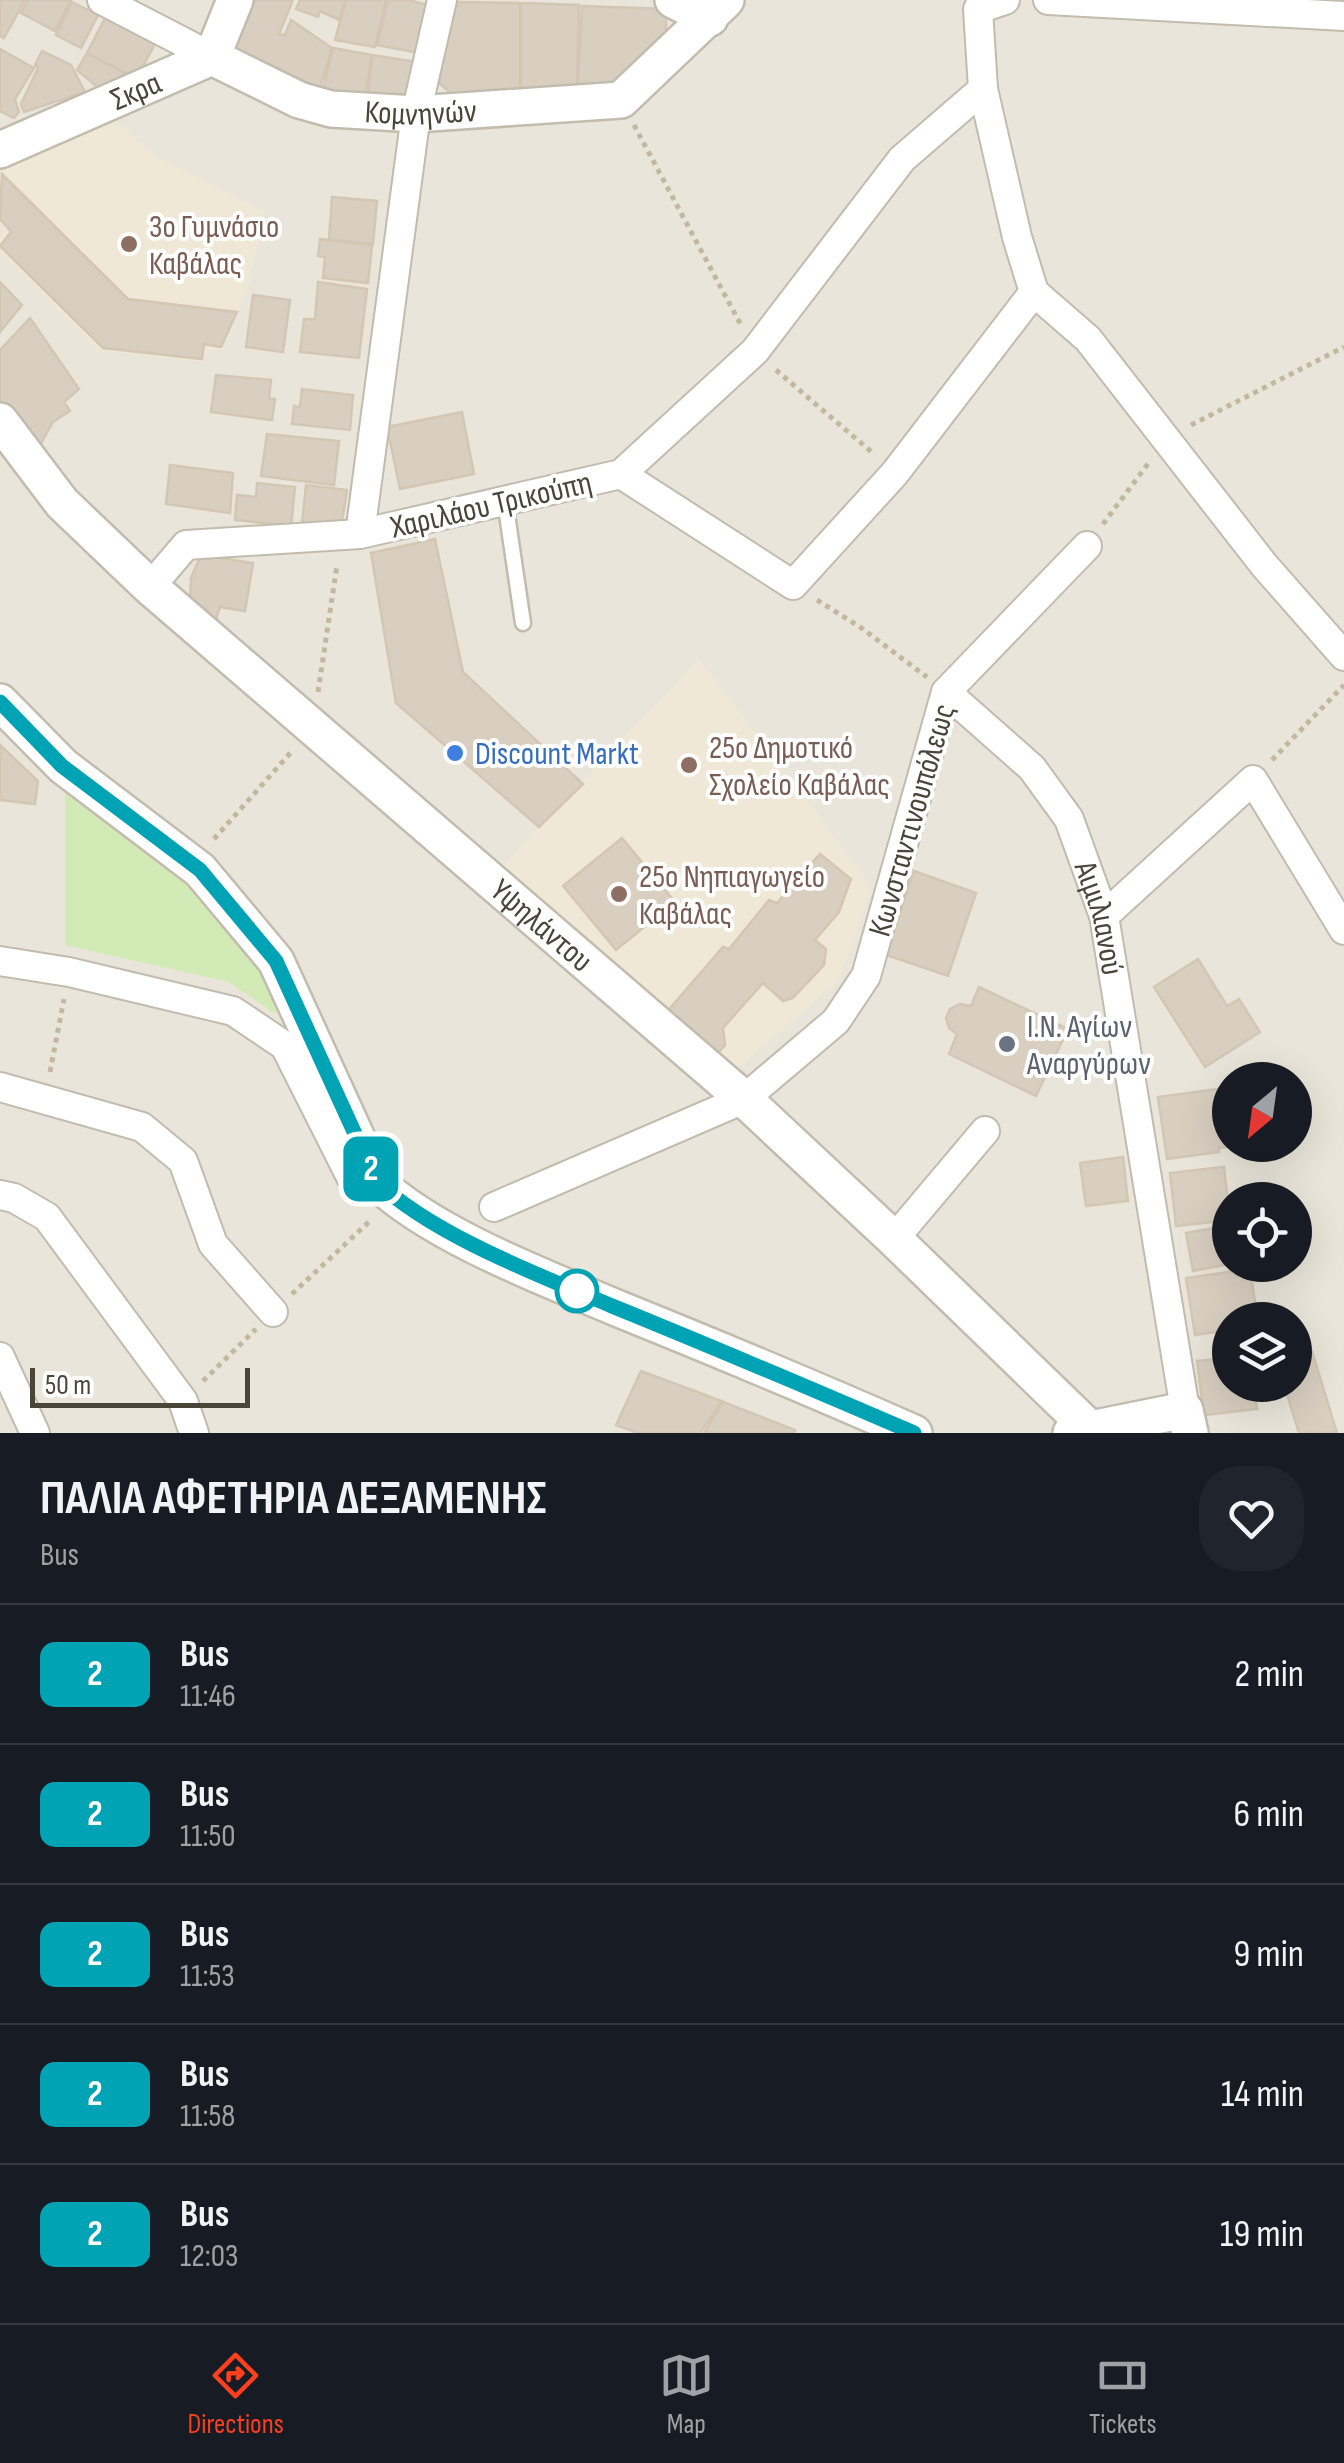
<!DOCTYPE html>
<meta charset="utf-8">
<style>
:root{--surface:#171b24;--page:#20242c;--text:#f1f3f6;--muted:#9ea1a6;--line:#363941;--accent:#fc3f1d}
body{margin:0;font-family:"Sofia Sans Condensed",sans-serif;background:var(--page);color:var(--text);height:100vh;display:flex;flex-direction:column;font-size:38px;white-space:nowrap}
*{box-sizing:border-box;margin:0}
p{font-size:32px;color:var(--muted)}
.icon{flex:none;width:55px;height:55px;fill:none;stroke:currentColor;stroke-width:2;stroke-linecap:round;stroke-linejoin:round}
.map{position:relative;height:1433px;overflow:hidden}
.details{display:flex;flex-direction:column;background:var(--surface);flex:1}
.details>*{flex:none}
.badge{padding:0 20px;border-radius:15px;font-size:35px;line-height:65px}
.needle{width:65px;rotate:209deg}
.controls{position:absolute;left:1212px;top:1062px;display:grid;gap:20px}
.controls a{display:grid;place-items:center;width:100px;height:100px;border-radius:50%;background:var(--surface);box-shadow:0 10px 40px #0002;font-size:50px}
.scale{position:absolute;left:30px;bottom:25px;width:220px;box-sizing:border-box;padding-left:10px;border:5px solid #4b4439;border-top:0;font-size:28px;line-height:35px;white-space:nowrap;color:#4b4439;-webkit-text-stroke:8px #fff;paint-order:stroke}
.map>.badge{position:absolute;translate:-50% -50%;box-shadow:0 0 0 5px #fff}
.round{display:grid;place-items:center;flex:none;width:105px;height:105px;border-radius:40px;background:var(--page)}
.head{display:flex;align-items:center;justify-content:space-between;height:170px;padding:0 40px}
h1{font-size:48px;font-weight:700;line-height:75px}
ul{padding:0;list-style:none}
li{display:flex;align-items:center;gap:30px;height:140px;padding:0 40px;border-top:2px solid var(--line)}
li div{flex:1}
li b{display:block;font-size:38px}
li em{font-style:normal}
li .badge{min-width:110px;font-weight:700;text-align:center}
.tabs{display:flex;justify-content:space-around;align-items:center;height:140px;border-top:2px solid var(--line);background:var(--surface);font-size:28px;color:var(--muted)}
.tabs a{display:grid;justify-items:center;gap:5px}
.tabs .on{color:var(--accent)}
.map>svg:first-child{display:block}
</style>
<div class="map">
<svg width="1344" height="1433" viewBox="0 0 1344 1433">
<rect width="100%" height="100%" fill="#f6f3ec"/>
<path fill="#eae5da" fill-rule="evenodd" d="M 0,0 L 1344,0 L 1344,1433 L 0,1433 ZM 1230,1080 L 1295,1080 L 1295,1145 L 1230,1145 ZM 1230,1200 L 1295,1200 L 1295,1265 L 1230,1265 ZM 1230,1320 L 1295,1320 L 1295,1385 L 1230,1385 Z"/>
<path fill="#efe8d6" d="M 116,121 L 156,157 L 265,212 L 249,285 L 223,350 L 206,349 L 204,362 L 99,350 L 0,251 L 0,238 L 6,231 L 0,224 L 0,161 Z
M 699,659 L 862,873 L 870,894 L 838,981 L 729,1076 L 498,870 Z"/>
<path fill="#d2eab5" d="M 65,783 L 207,891 L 285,1001 L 275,1014 L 229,982 L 65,945 Z"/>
<path fill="#d8cfc1" stroke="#d3c7b4" stroke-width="2.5" d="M 0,0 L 25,0 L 4,38 L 0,36 Z
M 28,0 L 71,0 L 55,31 L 21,13 Z
M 239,0 L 293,0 L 279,34 L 285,35 L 291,20 L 332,48 L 320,88 L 220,46 Z
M 300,0 L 345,0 L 339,20 L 320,11 L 318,17 L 296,9 Z
M 346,0 L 386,0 L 375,47 L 335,40 Z
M 388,0 L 409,0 L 431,6 L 419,53 L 377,45 Z
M 72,2 L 98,15 L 81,48 L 56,35 Z
M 456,2 L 520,3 L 520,90 L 452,94 L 439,83 L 447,18 Z
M 521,3 L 579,5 L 577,86 L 521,90 Z
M 582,6 L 666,9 L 666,54 L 629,83 L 578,87 Z
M 105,18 L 155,44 L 136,79 L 87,53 Z
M 333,48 L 372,55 L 365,96 L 323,90 Z
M 0,49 L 34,68 L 15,99 L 19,112 L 14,118 L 0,111 Z
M 42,51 L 71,65 L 85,92 L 24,112 L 21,104 L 38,68 L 35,65 Z
M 87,53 L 133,77 L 108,96 L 77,70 Z
M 372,55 L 417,62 L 414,102 L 368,96 Z
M 2,174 L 128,299 L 237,312 L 221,347 L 204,344 L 202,359 L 103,348 L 0,246 L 11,232 L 0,219 Z
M 332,197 L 377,201 L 373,244 L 329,240 Z
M 320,239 L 372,245 L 368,283 L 323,278 L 325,257 L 318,256 Z
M 0,282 L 22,305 L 0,332 Z
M 318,282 L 367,289 L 359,358 L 300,352 L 304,319 L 315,319 Z
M 253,295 L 290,300 L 283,352 L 246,347 Z
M 30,318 L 79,389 L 64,402 L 70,411 L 53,422 L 35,454 L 0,406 L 0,350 Z
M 216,375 L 271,380 L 269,398 L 275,399 L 272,420 L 211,412 Z
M 302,389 L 353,395 L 350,430 L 292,424 L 294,406 L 300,407 Z
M 462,412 L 474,474 L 400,489 L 387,427 Z
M 267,434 L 339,441 L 334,485 L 261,476 Z
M 170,465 L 233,473 L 230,513 L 166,504 Z
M 257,483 L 295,487 L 291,526 L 235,520 L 237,495 L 256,497 Z
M 306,485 L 347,490 L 341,527 L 302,524 Z
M 435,539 L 463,672 L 583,784 L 539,827 L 396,703 L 371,553 Z
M 201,555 L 253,563 L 245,611 L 220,607 L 216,619 L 190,606 L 191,578 Z
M 0,745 L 38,781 L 35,804 L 0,800 Z
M 622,838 L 675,902 L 616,950 L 563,886 Z
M 820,854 L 851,879 L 839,912 L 815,940 L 826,949 L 824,965 L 793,998 L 783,1001 L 763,983 L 723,1028 L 725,1045 L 716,1055 L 659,1021 L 723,947 L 729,949 L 769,900 L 777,903 Z
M 914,871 L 976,893 L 948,976 L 886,955 Z
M 1198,959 L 1227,1006 L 1239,999 L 1260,1032 L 1205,1067 L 1154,987 Z
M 979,987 L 1068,1029 L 1036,1096 L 949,1054 L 957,1034 L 949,1028 L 946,1018 L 950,1009 L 960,1004 L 971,1006 Z
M 1218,1089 L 1226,1147 L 1219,1148 L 1219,1152 L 1167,1159 L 1158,1097 Z
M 1123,1157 L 1128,1201 L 1086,1206 L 1080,1163 Z
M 1224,1167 L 1230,1220 L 1176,1226 L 1170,1173 Z
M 1230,1225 L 1230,1264 L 1193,1271 L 1186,1233 Z
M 1250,1269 L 1258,1320 L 1230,1320 L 1230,1330 L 1195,1335 L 1186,1278 Z
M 1312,1351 L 1337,1433 L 1299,1433 L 1284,1385 L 1295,1385 L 1295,1356 Z
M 1230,1358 L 1230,1385 L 1254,1385 L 1257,1409 L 1204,1415 L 1197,1361 Z
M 641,1371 L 722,1401 L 700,1433 L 638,1433 L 616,1425 Z
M 723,1402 L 795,1430 L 794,1433 L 704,1433 Z"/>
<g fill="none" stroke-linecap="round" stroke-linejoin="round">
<g stroke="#c2bbae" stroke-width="19">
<path id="service" d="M 505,501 L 523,623"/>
</g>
<g stroke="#c2bbae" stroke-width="32">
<g id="minor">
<path d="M 102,0 L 212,57"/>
<path d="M 1005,0 L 978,9 L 983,89 L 1017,237 L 1034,292 L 1088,339 L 1264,565 L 1344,656"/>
<path d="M 1048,0 L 1344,16"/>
<path d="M 621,474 L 793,585 L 895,473 L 1034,292"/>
<path d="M 360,534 L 416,114 L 442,0"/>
<path d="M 150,587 L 186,545 L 360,534 L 621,474 L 755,351 L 902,159 L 983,89"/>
<path id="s1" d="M 946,692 L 1032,768 L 1069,819 L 1104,916 L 1185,1410"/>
<path d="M 1104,916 L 1253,780 L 1344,930"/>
<path d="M 0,961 L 69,972 L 233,1011 L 285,1046 L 355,1185 L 377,1182"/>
<path d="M 0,1087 L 142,1127 L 183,1161 L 213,1244 L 273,1312"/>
<path d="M 0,1195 L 14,1198 L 47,1217 L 183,1401 L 194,1433"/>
<path d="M 494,1207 L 744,1099 L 836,1021 L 866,976 L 946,692 L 1087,546"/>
<path d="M 894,1239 L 985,1131"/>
<path d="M 0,1357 L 35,1433"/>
</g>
</g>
<g stroke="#c2bbae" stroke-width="40">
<g id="tertiary">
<path d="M 673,0 L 710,18"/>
<path id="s2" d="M 212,57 L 299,100 L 331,109 L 416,114 L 621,100 L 726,0"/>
<path id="s3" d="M 0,150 L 212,57 L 235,0"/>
<path id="s4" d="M 0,421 L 62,503 L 150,587 L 744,1099 L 894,1239 L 1090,1429"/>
<path d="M 0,702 L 63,766 L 200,870 L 276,961 L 377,1182 C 434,1236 546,1278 619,1309 C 718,1349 816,1390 914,1433"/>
<path d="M 1071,1433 L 1185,1410 L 1190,1433"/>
</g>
</g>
<path stroke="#c4b79f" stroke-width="5" stroke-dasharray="5 5" stroke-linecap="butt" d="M 634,125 L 742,327
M 776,370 L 874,454
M 1191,425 L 1344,347
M 1103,524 L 1150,461
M 817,600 L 860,627 L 927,677
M 318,692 L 337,565
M 1272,760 L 1344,685
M 214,839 L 293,750
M 50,1072 L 64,999
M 292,1294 L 372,1219
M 203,1381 L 256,1329"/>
<use href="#service" stroke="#fff" stroke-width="14"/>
<use href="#minor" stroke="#fff" stroke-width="28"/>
<use href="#tertiary" stroke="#fff" stroke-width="35"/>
</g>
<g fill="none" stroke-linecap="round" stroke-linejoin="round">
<g stroke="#fff" stroke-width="22">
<path id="line" d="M 0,702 L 62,766 L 200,870 L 276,961 L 377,1182 C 435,1236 539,1275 612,1306 C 713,1347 814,1390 914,1433"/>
</g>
<use href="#line" stroke="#00a3b4" stroke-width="15"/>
</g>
<g fill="#8d6e63" stroke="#fff" stroke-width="4">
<circle cx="129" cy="244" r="10"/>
<circle cx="689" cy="765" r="10"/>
<circle cx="619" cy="894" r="10"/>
</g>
<circle fill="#3f7fe0" stroke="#fff" stroke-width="4" cx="455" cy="753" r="10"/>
<circle fill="#6b7280" stroke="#fff" stroke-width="4" cx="1007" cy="1044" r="10"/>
<circle fill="#fff" stroke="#00a3b4" stroke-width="5" cx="577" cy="1291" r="20"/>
<g text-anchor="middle" stroke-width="8" stroke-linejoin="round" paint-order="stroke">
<g font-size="32" fill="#4b4439" stroke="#fff">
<text dy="11" stroke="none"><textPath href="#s3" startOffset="148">Σκρα</textPath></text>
<text dy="11" stroke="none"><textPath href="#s2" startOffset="220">Κομνηνών</textPath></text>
<text transform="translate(491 504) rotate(-13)" y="11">Χαριλάου Τρικούπη</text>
<text transform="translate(911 820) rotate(-74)" y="11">Κωνσταντινουπόλεως</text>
<text dy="11" stroke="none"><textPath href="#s1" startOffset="282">Αιμιλιανού</textPath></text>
<text dy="11" stroke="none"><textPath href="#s4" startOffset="742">Υψηλάντου</textPath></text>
</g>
<g font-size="32" fill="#785e54" stroke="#fff" text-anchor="start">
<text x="149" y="237">3ο Γυμνάσιο<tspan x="149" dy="37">Καβάλας</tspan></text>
<text x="709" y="758">25ο Δημοτικό<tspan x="709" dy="37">Σχολείο Καβάλας</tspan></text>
<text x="639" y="887">25ο Νηπιαγωγείο<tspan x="639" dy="37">Καβάλας</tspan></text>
</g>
<g font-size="32" fill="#366cbe" stroke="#fff" text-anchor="start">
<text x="475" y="764">Discount Markt</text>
</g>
<g font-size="32" fill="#5b616d" stroke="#fff" text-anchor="start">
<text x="1027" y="1037">Ι.Ν. Αγίων<tspan x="1027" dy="37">Αναργύρων</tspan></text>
</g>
</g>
</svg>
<div class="controls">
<a><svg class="needle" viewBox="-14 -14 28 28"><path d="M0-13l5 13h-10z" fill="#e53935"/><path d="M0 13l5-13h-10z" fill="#9ea1a6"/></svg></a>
<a><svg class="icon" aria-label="locate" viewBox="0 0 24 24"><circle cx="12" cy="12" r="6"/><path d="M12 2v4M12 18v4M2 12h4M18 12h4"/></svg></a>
<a><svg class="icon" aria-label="layers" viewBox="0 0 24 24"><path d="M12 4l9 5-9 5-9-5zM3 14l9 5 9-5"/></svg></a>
</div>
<div class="scale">50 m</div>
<b class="badge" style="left:371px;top:1169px;background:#00a3b4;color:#fff">2</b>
</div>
<section class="details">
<div class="head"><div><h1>ΠΑΛΙΑ ΑΦΕΤΗΡΙΑ ΔΕΞΑΜΕΝΗΣ</h1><p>Bus</p></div><a class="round"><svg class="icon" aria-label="heart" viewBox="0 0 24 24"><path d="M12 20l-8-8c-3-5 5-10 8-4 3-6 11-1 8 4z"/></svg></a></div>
<ul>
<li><span class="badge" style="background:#00a3b4;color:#fff">2</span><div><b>Bus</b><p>11:46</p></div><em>2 min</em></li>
<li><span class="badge" style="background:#00a3b4;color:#fff">2</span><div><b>Bus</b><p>11:50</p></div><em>6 min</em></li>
<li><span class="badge" style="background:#00a3b4;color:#fff">2</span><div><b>Bus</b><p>11:53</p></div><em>9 min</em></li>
<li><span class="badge" style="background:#00a3b4;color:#fff">2</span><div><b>Bus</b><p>11:58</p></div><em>14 min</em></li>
<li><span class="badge" style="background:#00a3b4;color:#fff">2</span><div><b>Bus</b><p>12:03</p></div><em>19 min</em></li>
</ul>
</section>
<nav class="tabs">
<a class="on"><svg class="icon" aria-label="directions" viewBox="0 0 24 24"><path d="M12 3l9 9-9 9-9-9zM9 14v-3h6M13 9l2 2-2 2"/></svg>Directions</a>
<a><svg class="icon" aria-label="map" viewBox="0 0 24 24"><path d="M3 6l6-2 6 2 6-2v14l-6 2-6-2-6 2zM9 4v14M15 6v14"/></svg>Map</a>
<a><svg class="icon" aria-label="tickets" viewBox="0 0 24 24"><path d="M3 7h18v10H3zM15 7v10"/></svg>Tickets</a>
</nav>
